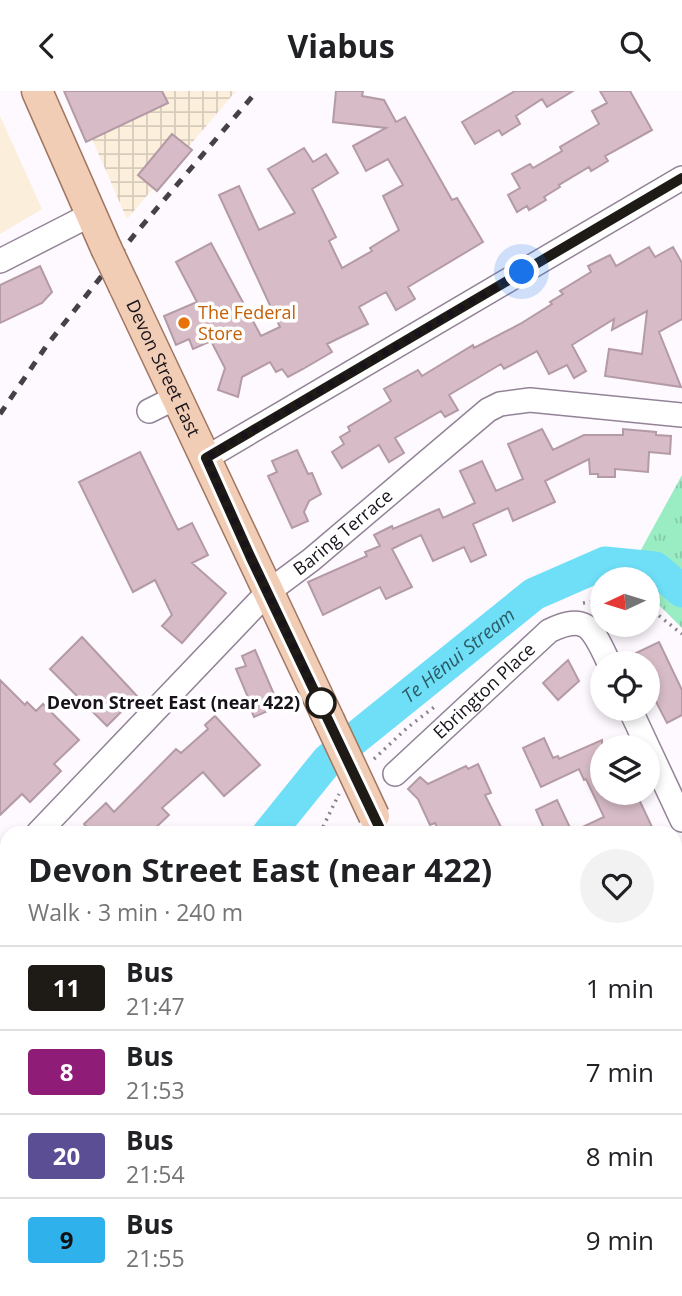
<!DOCTYPE html>
<meta charset="utf-8">
<style>
:root{--surface:#fff;--page:#f2f2f2;--text:#202124;--muted:#757577;--line:#e0e0e0}
body{margin:0;font-family:"Open Sans",sans-serif;background:var(--page);color:var(--text);height:100vh;display:flex;flex-direction:column;font-size:26px;white-space:nowrap}
*{box-sizing:border-box;margin:0}
p{font-size:23px;color:var(--muted)}
.icon{flex:none;width:38px;height:38px;fill:none;stroke:currentColor;stroke-width:2;stroke-linecap:round;stroke-linejoin:round}
.map{position:relative;flex:1;overflow:hidden}
.drawer{position:absolute;left:0px;top:735px;width:682px;height:471px;display:flex;flex-direction:column;background:var(--surface);border-radius:21px 21px 0 0;box-shadow:0 4px 10px #0003}
.drawer>*{flex:none}
.badge{padding:0 14px;border-radius:5px;font-size:24px;line-height:46px}
.needle{width:46px;rotate:266deg}
.fabs{position:absolute;left:590px;top:476px;display:grid;gap:14px}
.fabs a{display:grid;place-items:center;width:70px;height:70px;border-radius:50%;background:var(--surface);box-shadow:0 4px 10px #0003;font-size:35px}
.you{position:absolute;width:35px;height:35px;margin:-18px;border:5px solid #fff;border-radius:50%;background:#1a73e8;box-shadow:0 0 0 10px #1a73e833}
.map>.badge{position:absolute;translate:-50% -50%;box-shadow:0 0 0 4px #fff}
.round{display:grid;place-items:center;flex:none;width:74px;height:74px;border-radius:37px;background:var(--page)}
.headline{display:flex;align-items:center;justify-content:space-between;height:119px;padding:0 28px}
h1{font-size:33px;font-weight:700;line-height:52px}
ul{padding:0;list-style:none}
li{display:flex;align-items:center;gap:21px;height:84px;padding:0 28px;border-top:2px solid var(--line)}
li div{flex:1}
li b{display:block;font-size:26px}
li em{font-style:normal}
li .badge{min-width:77px;font-weight:700;text-align:center}
header{display:flex;justify-content:space-between;align-items:center;height:91px;padding:0 28px;background:var(--surface);font-size:32px;font-weight:700}
.map>svg:first-child{display:block}
</style>
<header><svg class="icon" aria-label="back" viewBox="0 0 24 24"><path d="M15 5l-7 7 7 7"/></svg>Viabus<svg class="icon" aria-label="search" viewBox="0 0 24 24"><circle cx="10" cy="10" r="6"/><path d="M15 15l6 6"/></svg></header>
<div class="map">
<svg width="682" height="1205" viewBox="0 0 682 1205">
<defs>
<pattern id="industrial-grid" width="8" height="8" patternUnits="userSpaceOnUse" patternTransform="scale(1.75)"><rect width="8" height="8" fill="#fcefdb"/><path d="M0 4h8M4 0v8" fill="none" stroke="#d7ccbb"/></pattern>
<pattern id="grass-tufts" width="24" height="20" patternUnits="userSpaceOnUse" patternTransform="scale(1.75)"><rect width="24" height="20" fill="#9aecc3"/><path d="M3 7l-1-3M5 7V3M7 7l1-3M15 17l-1-3M17 17v-4M19 17l1-3" fill="none" stroke="#84caa7"/></pattern>
</defs>
<rect width="100%" height="100%" fill="#fdf9fe"/>
<path fill="#fbefdb" d="M 0,25 L 42,118 L 0,143 Z"/>
<path fill="url(#industrial-grid)" d="M 71,0 L 236,0 L 127,128 Z"/>
<path fill="url(#grass-tufts)" d="M 682,384 L 682,537 L 655,510 L 648,508 L 648,488 L 625,488 Z"/>
<path fill="#9aecc3" d="M 76,1199 L 190,1199 L 193,1205 L 79,1205 Z"/>
<g fill="none" stroke-linecap="round" stroke-linejoin="round">
<g stroke="#6edff7" stroke-width="33">
<path id="s1" d="M 269,742 L 328,669 L 534,503 L 605,472 L 655,477 L 682,500"/>
<path d="M 296,1199 L 302,1205"/>
</g>
</g>
<path fill="#d7bcc7" stroke="#b49aa4" stroke-width="2" d="M 64,0 L 162,0 L 168,12 L 86,51 Z
M 336,0 L 363,0 L 362,5 L 384,9 L 396,31 L 405,26 L 452,109 L 457,107 L 483,151 L 408,196 L 415,208 L 396,219 L 386,201 L 359,216 L 368,233 L 327,253 L 332,261 L 303,278 L 288,286 L 282,278 L 276,281 L 270,271 L 242,286 L 238,306 L 218,299 L 225,277 L 211,250 L 193,258 L 189,248 L 176,254 L 164,225 L 197,211 L 176,171 L 211,152 L 261,245 L 280,236 L 219,104 L 239,95 L 259,139 L 295,122 L 268,78 L 304,57 L 313,71 L 326,63 L 338,82 L 312,98 L 336,146 L 329,150 L 342,177 L 372,160 L 370,157 L 399,139 L 383,105 L 403,94 L 388,68 L 366,80 L 353,55 L 386,37 L 333,31 Z
M 515,0 L 573,0 L 547,16 L 542,8 L 516,25 L 520,33 L 502,44 L 499,39 L 475,53 L 462,31 Z
M 600,0 L 630,0 L 652,39 L 605,65 L 608,70 L 591,80 L 589,76 L 559,94 L 560,96 L 544,106 L 546,109 L 529,119 L 527,115 L 517,121 L 508,104 L 520,97 L 512,83 L 530,73 L 533,77 L 562,60 L 560,56 L 599,33 L 592,20 L 607,12 Z
M 172,43 L 192,59 L 157,100 L 138,84 Z
M 649,156 L 655,166 L 673,156 L 682,172 L 682,228 L 659,241 L 681,296 L 605,285 L 609,258 L 642,263 L 647,220 L 612,239 L 614,228 L 572,254 L 586,280 L 574,287 L 567,274 L 549,283 L 537,260 L 504,278 L 501,273 L 449,304 L 458,319 L 445,326 L 441,320 L 395,347 L 404,362 L 389,371 L 379,354 L 342,377 L 332,361 L 344,353 L 340,346 L 350,340 L 348,336 L 391,310 L 384,298 L 418,279 L 422,285 L 473,254 L 474,257 L 520,233 L 552,213 L 550,211 L 563,203 L 560,200 L 591,181 L 588,175 L 610,164 L 616,175 Z
M 40,175 L 52,201 L 42,212 L 0,232 L 0,194 Z
M 542,338 L 553,359 L 584,344 L 623,344 L 623,338 L 656,341 L 656,344 L 671,345 L 670,363 L 649,361 L 648,381 L 615,378 L 615,386 L 598,386 L 598,383 L 590,383 L 589,368 L 545,390 L 555,411 L 513,430 L 508,417 L 473,433 L 486,464 L 471,471 L 464,456 L 433,470 L 421,444 L 406,451 L 392,458 L 412,496 L 386,508 L 380,496 L 323,524 L 308,491 L 367,465 L 365,461 L 380,455 L 374,444 L 392,435 L 393,438 L 439,418 L 443,427 L 475,412 L 460,380 L 482,370 L 496,400 L 523,388 L 508,353 Z
M 297,359 L 308,383 L 312,382 L 321,403 L 309,410 L 304,421 L 308,430 L 292,437 L 268,385 L 277,381 L 272,370 Z
M 140,361 L 178,439 L 192,432 L 208,464 L 192,472 L 226,502 L 182,552 L 162,535 L 172,524 L 155,489 L 133,501 L 79,391 Z
M 82,546 L 137,605 L 107,635 L 50,578 Z
M 659,551 L 682,599 L 682,624 L 667,632 L 652,603 L 655,602 L 648,587 L 648,572 L 641,572 L 636,562 Z
M 255,559 L 279,615 L 254,626 L 248,612 L 250,611 L 236,578 L 246,575 L 242,565 Z
M 568,569 L 579,590 L 558,609 L 543,592 Z
M 0,589 L 25,614 L 27,611 L 36,620 L 43,613 L 79,649 L 54,673 L 61,680 L 30,711 L 22,703 L 0,724 Z
M 215,625 L 260,674 L 224,705 L 203,681 L 162,717 L 169,724 L 150,742 L 92,742 L 84,733 L 106,712 L 114,721 L 176,658 L 181,662 L 208,638 L 205,634 Z
M 544,647 L 553,667 L 558,665 L 559,668 L 602,649 L 602,702 L 636,702 L 652,736 L 639,742 L 632,742 L 630,737 L 619,742 L 546,742 L 536,719 L 557,709 L 572,741 L 604,726 L 586,688 L 584,689 L 579,678 L 541,696 L 523,657 Z
M 478,673 L 491,702 L 485,704 L 504,742 L 440,742 L 435,732 L 430,734 L 418,708 L 408,698 L 420,686 L 428,693 L 466,675 L 468,678 Z"/>
<g fill="none" stroke-linecap="round" stroke-linejoin="round">
<g stroke="#928397" stroke-width="26">
<g id="minor">
<path d="M 0,170 L 90,124"/>
<path d="M 149,320 L 175,307"/>
<path d="M 206,367 L 682,87"/>
<path d="M 630,618 L 682,729"/>
<path id="s2" d="M 395,683 L 549,540 C 588,521 593,539 609,572"/>
<path id="s3" d="M 38,742 L 268,501 L 311,469 L 488,319 L 500,313 L 530,309 L 682,324"/>
<path d="M 0,782 L 7,775"/>
<path d="M 0,993 L 7,1018"/>
<path d="M 676,1131 L 682,1128"/>
<path d="M 525,1205 L 538,1199"/>
</g>
</g>
<g stroke="#a07660" stroke-width="33">
<g id="major">
<path d="M 37,0 L 106,157"/>
<path id="s4" d="M 124,195 L 329,629"/>
<path d="M 597,1199 L 600,1205"/>
</g>
</g>
<path stroke="#89848a" stroke-width="3.5" stroke-dasharray="2 5" stroke-linecap="butt" d="M 583,512 L 602,509
M 648,516 L 682,543
M 374,668 L 407,637 L 437,614
M 320,742 L 339,703
M 41,1199 L 42,1205
M 233,1199 L 237,1205
M 426,1199 L 426,1205"/>
<use href="#minor" stroke="#fff" stroke-width="23"/>
<use href="#major" stroke="#f2cdb6" stroke-width="30"/>
<path stroke="#464147" stroke-width="5" stroke-dasharray="9 9" stroke-linecap="butt" d="M 0,323 L 47,254 L 135,143 L 257,0"/>
<g stroke="#a07660" stroke-width="33" stroke-linecap="butt">
<path id="major-bridge" d="M 106,157 L 124,195
M 329,629 L 374,725"/>
</g>
<use href="#major-bridge" stroke="#f2cdb6" stroke-width="30"/>
</g>
<g fill="none" stroke-linecap="round" stroke-linejoin="round">
<g stroke="#fff" stroke-width="16">
<path id="line" d="M 382,742 L 250,465 L 206,367 L 682,87"/>
</g>
<use href="#line" stroke="#1e1a16" stroke-width="10"/>
<path stroke="#18131a" stroke-width="7" stroke-dasharray="0 12.6" d="M 321,612 L 250,465 L 206,367 L 522,181"/>
</g>
<circle fill="#e8710a" stroke="#fff" stroke-width="2.5" cx="184" cy="232" r="7"/>
<circle fill="#fff" stroke="#1e1a16" stroke-width="3.5" cx="321" cy="612" r="14"/>
<g text-anchor="middle" stroke-width="7" stroke-linejoin="round" paint-order="stroke">
<g font-size="18" fill="#c56008" stroke="#fff" text-anchor="start">
<text x="198" y="228">The Federal<tspan x="198" dy="21">Store</tspan></text>
</g>
<g font-size="18" fill="#18131a" stroke="#fff">
<text dy="6" stroke="none"><textPath href="#s4" startOffset="91">Devon Street East</textPath></text>
<text dy="6" stroke="none"><textPath href="#s3" startOffset="429">Baring Terrace</textPath></text>
<text dy="6" stroke="none"><textPath href="#s2" startOffset="122">Ebrington Place</textPath></text>
</g>
<g font-size="18" font-weight="bold" fill="#18131a" stroke="#fff" text-anchor="end">
<text x="300" y="618">Devon Street East (near 422)</text>
</g>
<g font-size="19" font-style="italic" fill="#2b5c66" stroke="#fff">
<text dy="7" stroke="none"><textPath href="#s1" startOffset="261">Te Hēnui Stream</textPath></text>
</g>
</g>
</svg>
<div class="fabs">
<a><svg class="needle" viewBox="-14 -14 28 28"><path d="M0-13l5 13h-10z" fill="#e53935"/><path d="M0 13l5-13h-10z" fill="#757577"/></svg></a>
<a><svg class="icon" aria-label="locate" viewBox="0 0 24 24"><circle cx="12" cy="12" r="6"/><path d="M12 2v4M12 18v4M2 12h4M18 12h4"/></svg></a>
<a><svg class="icon" aria-label="layers" viewBox="0 0 24 24"><path d="M12 4l9 5-9 5-9-5zM3 14l9 5 9-5"/></svg></a>
</div>
<div class="you" style="left:522px;top:181px"></div>
<section class="drawer">
<div class="headline"><div><h1>Devon Street East (near 422)</h1><p>Walk · 3 min · 240 m</p></div><a class="round"><svg class="icon" aria-label="heart" viewBox="0 0 24 24"><path d="M12 20l-8-8c-3-5 5-10 8-4 3-6 11-1 8 4z"/></svg></a></div>
<ul>
<li><span class="badge" style="background:#1e1a16;color:#fff">11</span><div><b>Bus</b><p>21:47</p></div><em>1 min</em></li>
<li><span class="badge" style="background:#8f1d78;color:#fff">8</span><div><b>Bus</b><p>21:53</p></div><em>7 min</em></li>
<li><span class="badge" style="background:#5c4e94;color:#fff">20</span><div><b>Bus</b><p>21:54</p></div><em>8 min</em></li>
<li><span class="badge" style="background:#2fb1eb;color:#111">9</span><div><b>Bus</b><p>21:55</p></div><em>9 min</em></li>
</ul>
</section>
</div>
